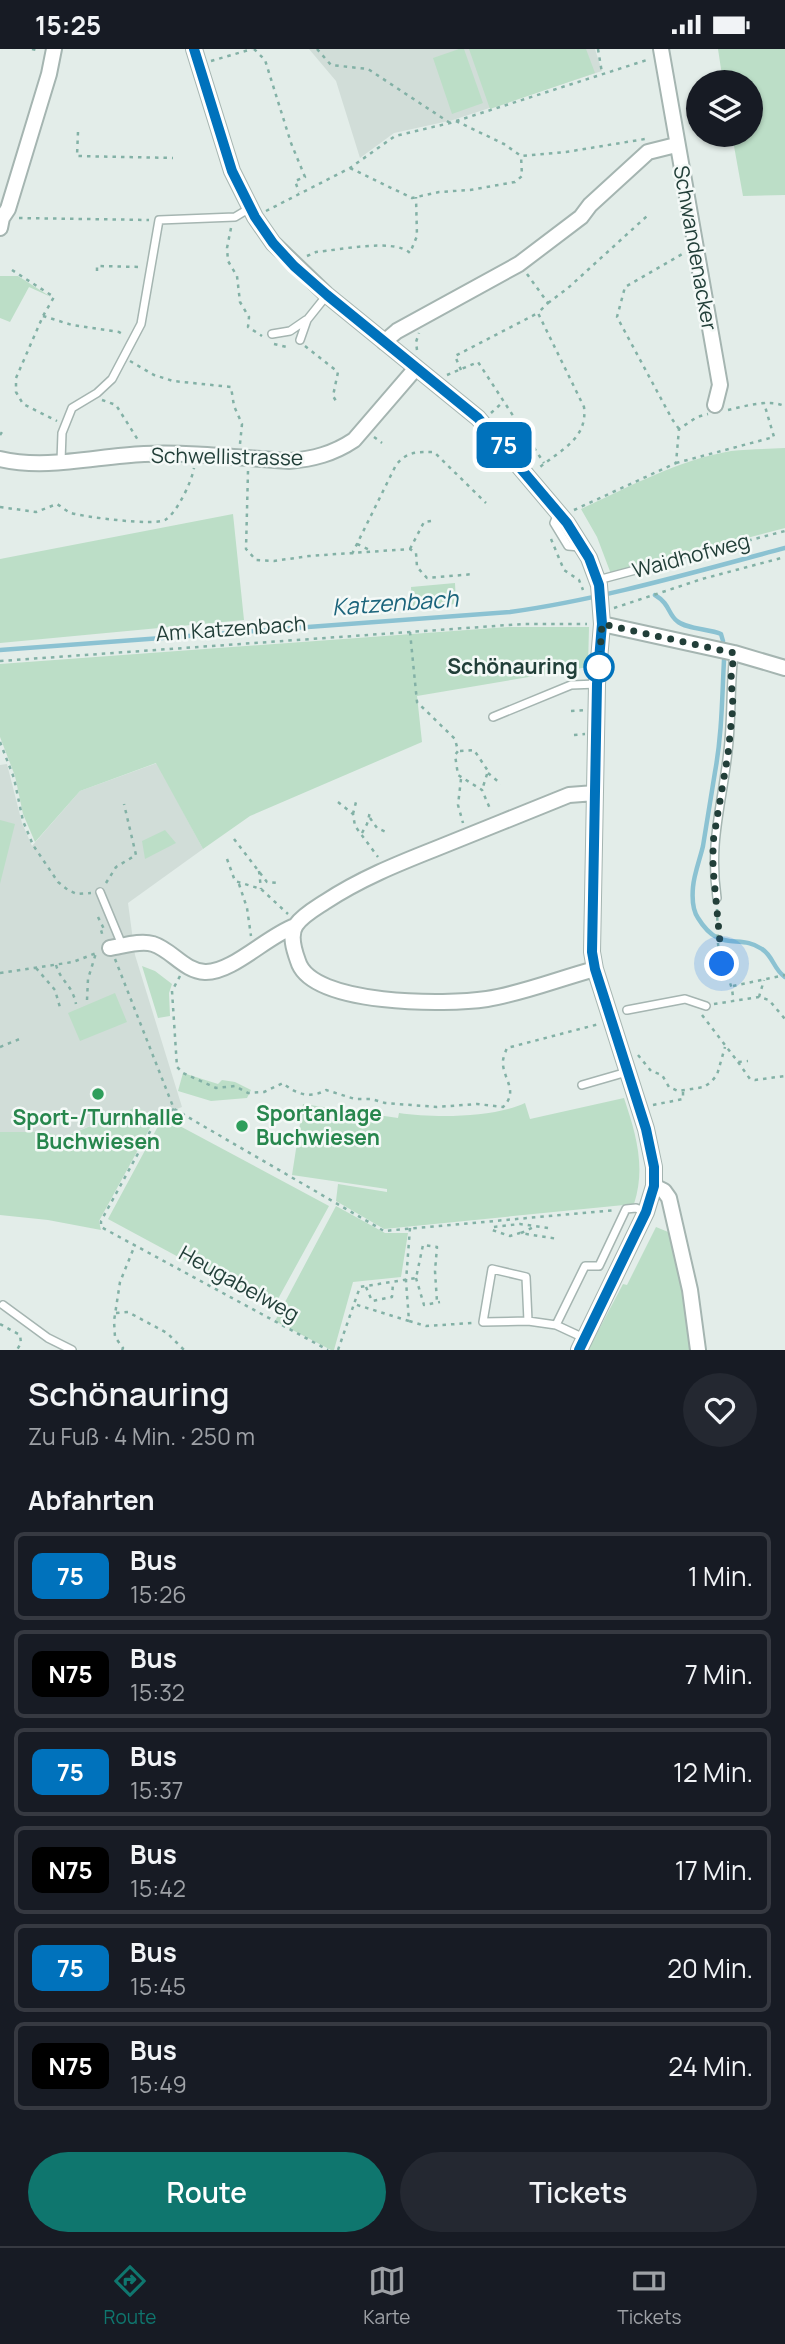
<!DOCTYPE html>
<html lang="de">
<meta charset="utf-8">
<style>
:root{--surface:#171b24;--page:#242831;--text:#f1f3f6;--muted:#9ea1a6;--line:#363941;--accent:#0f766e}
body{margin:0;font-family:Manrope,sans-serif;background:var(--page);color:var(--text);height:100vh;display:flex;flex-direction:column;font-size:26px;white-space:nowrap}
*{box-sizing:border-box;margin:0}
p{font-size:23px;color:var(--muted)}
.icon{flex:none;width:38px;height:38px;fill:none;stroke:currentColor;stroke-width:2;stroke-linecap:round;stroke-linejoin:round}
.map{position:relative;height:1301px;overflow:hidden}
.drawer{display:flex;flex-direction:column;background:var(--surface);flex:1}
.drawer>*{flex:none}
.badge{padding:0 14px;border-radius:10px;font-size:24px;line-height:46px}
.controls{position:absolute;left:686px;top:21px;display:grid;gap:14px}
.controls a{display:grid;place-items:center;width:77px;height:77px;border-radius:50%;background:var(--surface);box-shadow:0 2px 5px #0004;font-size:35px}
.you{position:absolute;width:35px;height:35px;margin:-18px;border:5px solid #fff;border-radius:50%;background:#1a73e8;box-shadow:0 0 0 10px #1a73e833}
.map>.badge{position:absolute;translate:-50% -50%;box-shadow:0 0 0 4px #fff}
h2{padding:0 28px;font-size:26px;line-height:63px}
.round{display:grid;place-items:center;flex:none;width:74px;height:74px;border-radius:37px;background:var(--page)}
.head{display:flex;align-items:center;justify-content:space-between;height:119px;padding:0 28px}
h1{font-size:33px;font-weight:600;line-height:52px}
.primary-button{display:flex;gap:14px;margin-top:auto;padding:14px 28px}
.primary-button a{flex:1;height:80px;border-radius:42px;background:var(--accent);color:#fff;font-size:28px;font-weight:600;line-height:80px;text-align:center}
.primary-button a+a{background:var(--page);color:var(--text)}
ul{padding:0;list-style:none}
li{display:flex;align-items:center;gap:21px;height:88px;margin:0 14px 10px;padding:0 14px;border:4px solid var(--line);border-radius:10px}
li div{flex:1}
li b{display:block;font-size:26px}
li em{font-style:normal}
li .badge{min-width:77px;font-weight:700;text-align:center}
.status{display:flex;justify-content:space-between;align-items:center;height:49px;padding:0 35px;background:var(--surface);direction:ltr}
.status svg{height:19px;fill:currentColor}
.menu{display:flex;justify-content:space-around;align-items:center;height:98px;border-top:2px solid var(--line);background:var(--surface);font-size:19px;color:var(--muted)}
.menu a{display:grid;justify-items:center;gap:4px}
.menu .current{color:var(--accent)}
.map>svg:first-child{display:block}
</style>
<div class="status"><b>15:25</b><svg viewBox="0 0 49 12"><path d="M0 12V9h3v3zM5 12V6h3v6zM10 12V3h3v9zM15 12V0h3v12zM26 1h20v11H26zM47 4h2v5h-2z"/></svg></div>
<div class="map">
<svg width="785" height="1301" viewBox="0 0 785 1301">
<rect width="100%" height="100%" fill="#e3ede9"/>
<path fill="#d1ddd8" d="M 309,0 L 595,0 L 602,22 L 453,71 L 394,84 L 360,109 L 336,32 Z
M 157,714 L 203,800 L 128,854 L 135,906 L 182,1058 L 156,1068 L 136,1058 L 63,1088 L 45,1083 L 0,1083 L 0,716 L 7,715 L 22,774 L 32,797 L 80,742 Z"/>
<path fill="#bcdec7" d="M 459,0 L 464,0 L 483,54 L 452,65 L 433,9 Z
M 469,0 L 586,0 L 595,24 L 490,60 Z
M 718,0 L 785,0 L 785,146 L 743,147 L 732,86 L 751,86 L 751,33 L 723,33 Z
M 0,227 L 18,227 L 51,248 L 29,238 L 10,273 L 0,269 Z
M 785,399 L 785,479 L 611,525 L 597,488 L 581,460 C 629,438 678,411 731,402 C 749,400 767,400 785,399 Z
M 233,465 L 244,571 L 0,594 L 0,510 Z
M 455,534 L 456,555 L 412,559 L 411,538 Z
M 508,578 L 589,578 L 588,618 L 417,647 L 422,693 L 250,767 L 203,800 L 156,714 L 80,742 L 35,793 L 23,765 L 15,727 L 0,688 L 0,615 Z
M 0,771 L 15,775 L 0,835 Z
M 165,781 L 176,794 L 145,810 L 142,792 Z
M 142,917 L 155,922 L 172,935 L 169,944 L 170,967 L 158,969 Z
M 115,944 L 127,973 L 80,992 L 68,964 Z
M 183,1024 L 218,1035 L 222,1031 L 235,1033 L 251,1041 L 247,1049 L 211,1052 L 178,1042 Z
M 624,1049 C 636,1085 646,1118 634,1155 L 384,1180 L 336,1152 L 338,1135 L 387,1143 L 387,1140 L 292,1126 L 303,1055 L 398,1069 L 399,1064 C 434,1069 493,1069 525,1054 L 530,1070 Z
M 136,1058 L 156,1068 L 99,1172 L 101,1181 L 48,1171 L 0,1166 L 0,1083 L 45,1083 L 64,1088 Z
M 163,1068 L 329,1157 L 273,1259 L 108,1170 Z
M 336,1157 L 385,1184 L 408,1184 L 401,1228 L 353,1233 L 334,1301 L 331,1301 L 275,1272 Z
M 656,1178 L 673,1185 L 693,1301 L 588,1301 L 623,1235 L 627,1236 Z"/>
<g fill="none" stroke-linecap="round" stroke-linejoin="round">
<path stroke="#8bc2d2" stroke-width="4.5" d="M 655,546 C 670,555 668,565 677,572 C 686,580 709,580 721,585 L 723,592
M 0,601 L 510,563 C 603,550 694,523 785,499
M 724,611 C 722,649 722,685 715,723 C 711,747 707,772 703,797 C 700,810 694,825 693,838 C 692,849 692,860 698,869 C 720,905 739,884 762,900 C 773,907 774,921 785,928"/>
<g stroke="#a5b5b1" stroke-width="10">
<path id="lane" d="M 272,285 L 290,282 L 306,271
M 300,291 L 307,271 L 327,246
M 61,412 L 62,384 L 72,359 L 97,344 L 112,330 L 141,275 L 159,171 L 235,168 L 250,159
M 558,464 L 554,474 L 568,497 L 580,498
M 598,531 L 658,515
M 493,668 L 571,636 L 597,635
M 100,843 L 122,896
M 717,849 C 709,792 722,757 728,702 C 732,670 730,637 734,604
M 627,961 L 685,950 L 706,957
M 582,1036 L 627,1023
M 3,1256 L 48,1289 L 72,1301
M 528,1272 L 526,1228 L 492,1220 L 483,1273 L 528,1272 L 556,1276 L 584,1289
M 556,1276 L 585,1217 L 599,1217 L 626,1160 L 636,1159 L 646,1163"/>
</g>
<g stroke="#a5b5b1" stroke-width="18">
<path id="street" d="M 194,0 L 232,122 L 255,168 L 273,194 L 327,246 L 478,369 L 567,474 L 589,509 L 599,536 L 602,575 L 597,635 L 592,903 L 595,920 L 646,1080 L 654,1118 L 654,1137 L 646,1163 L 579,1301
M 661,0 L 720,336 L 715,356
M 0,179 L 2,169 L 8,160 L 49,25 L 54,0
M 384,293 L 397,282 L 519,215 L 581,168 L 590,156 L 648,103 L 676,96
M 0,410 C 46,421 97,407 144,405 C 192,403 241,409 289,412 C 313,410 333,405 354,391 L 416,319
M 602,575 L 734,604 L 785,619
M 110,899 C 123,897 140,891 153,895 C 172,901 184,922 205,923 C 232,924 267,887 295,877
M 595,920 C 558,930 524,944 487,950 C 448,956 311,957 298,912 C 294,901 289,886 296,876 C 303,866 316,859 325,853 C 360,830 397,815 435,800 C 480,782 524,764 569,746 L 595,744
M 654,1137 L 664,1142 L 669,1149 L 690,1241 L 698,1301"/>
</g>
<path stroke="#83b1a6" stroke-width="2.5" stroke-dasharray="3.5 5" stroke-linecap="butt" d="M 32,0 L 40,2
M 254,0 L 265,11 L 291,94 L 305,128 L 295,132 L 299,143
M 317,0 L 331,16 L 368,20 L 450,74
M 598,0 L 602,24
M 211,12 L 252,0
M 456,72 L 504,95 L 521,107 L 566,103 L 645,90
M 78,83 L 77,107 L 173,109
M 350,119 L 412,149 L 439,143 L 470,141 L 515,133 L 522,127 L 521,107
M 266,162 L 350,119 L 395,87 L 450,74 L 650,10
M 19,169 L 149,171
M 231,179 L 227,199 L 228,212 L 237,227 L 240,253 L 249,268 L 248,278 L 262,287
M 307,207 L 316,203 C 339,201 394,189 410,204 L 417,187 L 416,148
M 12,221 L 54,248 L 43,267 L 16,329 L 16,343 L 23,355 L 57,372
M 97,222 L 97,217 L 141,218
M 527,225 L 548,254 L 538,264 L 584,358 C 588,390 560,401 539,419
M 548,254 L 568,239 L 647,167
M 43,267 L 72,276 L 119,283 L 124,286
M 274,295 L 287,298 L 290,296
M 305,297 L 338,323 L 333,347 L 336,352
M 417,301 L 416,293 L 419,284
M 130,312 L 154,326 L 173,332 L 231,338 L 234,357 L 242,375 L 240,395
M 461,321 L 455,307 L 538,264
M 447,326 L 478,313 L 544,414
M 102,351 L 116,356 L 138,391
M 728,361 C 746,357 767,350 785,357
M 491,364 L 503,353
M 679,380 L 672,370 L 617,268 L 625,238 L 684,204
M 0,386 L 2,383
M 374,388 L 382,394
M 676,414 L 774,388 L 764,354
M 248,422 L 246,500 L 256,511 L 274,512 L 309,507 L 410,500 L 416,504 L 417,518 L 427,529 L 474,525
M 0,458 L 36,463 L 57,455 C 62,458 66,462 71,464 C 85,468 153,477 165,471 C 177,464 192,432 194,419
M 574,461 L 676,414 L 679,380 L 697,368 L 708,365
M 551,490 L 564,521 L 579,531 L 583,541
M 357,495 L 370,501
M 410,500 L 424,473 L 431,472
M 352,505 L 396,416 C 407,402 418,403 434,403 L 486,454
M 666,513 L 785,482
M 614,559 L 702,530 L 785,508
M 410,583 L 417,653 L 455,690 L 458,702 L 455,706 L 458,726 L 482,741 L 491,762
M 0,612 L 523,575 L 587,575
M 571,662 L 585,661
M 574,686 L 585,685
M 0,693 L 14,729 L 23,772 L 33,796 L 58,833 L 68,841 L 77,845 L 91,844
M 460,702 L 474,701 L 488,722 L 482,741
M 488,724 L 501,735
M 461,730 L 458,756 L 463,774
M 338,753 L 353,765 L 355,777 L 378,808
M 353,765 L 357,749
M 370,769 L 377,779 L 386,783
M 362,784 L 367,775 L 370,763
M 234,790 L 267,833 L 278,834
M 227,810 L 235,832 L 261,840 L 288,865
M 259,822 L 261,840
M 106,834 L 116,818 L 136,806 L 124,755
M 239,835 L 247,859 L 251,887
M 717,860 C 718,878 716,898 722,915 C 727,930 733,934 733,952
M 98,868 L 104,880 L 101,881 L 103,888
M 115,910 L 174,1060 L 384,1182 L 616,1161
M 56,916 C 61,933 72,935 76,955
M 36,919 L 55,941 L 61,962
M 0,924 L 73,913 L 99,903
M 180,927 L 172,942 L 177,1018 L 183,1024 L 216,1039 L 235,1037 L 248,1044 L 264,1043 L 283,1034 C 295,1045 311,1050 326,1041 L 355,1050 L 371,1050 L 385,1054 L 437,1058 L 477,1055 L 503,1058 C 518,1043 505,1032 503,1016 C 502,1011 505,1004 507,999 L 599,975
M 733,937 L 785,926
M 759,948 L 764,931
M 87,951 L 88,930 L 96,904
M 714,955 L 759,948 L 769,951 L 785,970
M 702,966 L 738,1013 L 748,1012
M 0,998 L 22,989
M 638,1006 L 651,1022 L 662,1026 L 669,1038 L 678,1042 L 704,1038 L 711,1033 L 717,1026 L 725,998
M 738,1013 L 750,1030 L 755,1031 L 785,1027
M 653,1056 L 683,1050 L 683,1042
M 174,1060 L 158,1068 L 101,1172 L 101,1178 L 328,1301
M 410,1179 L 406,1232 L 409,1272 L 426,1277 L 472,1274
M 548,1179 L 520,1175 L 493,1178 L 492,1181 L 510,1187 L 520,1184 L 558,1190
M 521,1184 L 534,1178
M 416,1229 L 424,1256 L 440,1253
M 366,1238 L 372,1252 L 392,1248 L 393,1234
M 116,1264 L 128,1263 L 167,1284 L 184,1301
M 409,1272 L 354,1255 L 360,1238 L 416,1229 L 423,1196 L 437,1198 L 435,1222 L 437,1253
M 0,1275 L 20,1286 L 21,1294 L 17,1301
M 122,1301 L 123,1299 L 115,1288 L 114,1272 L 120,1233 L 135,1196
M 338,1301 L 354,1255"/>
<use href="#lane" stroke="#fff" stroke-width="7"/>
<use href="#street" stroke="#fff" stroke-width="14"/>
</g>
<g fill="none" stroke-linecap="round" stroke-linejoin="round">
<g stroke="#fff" stroke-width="16">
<path id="line" d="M 194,0 L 232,122 L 255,168 L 273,194 L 294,217 L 327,246 L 478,369 L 567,474 L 589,509 L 599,536 L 602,575 L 597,635 L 592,903 L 595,920 L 646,1080 L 654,1118 L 654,1137 L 646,1163 L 579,1301"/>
</g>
<use href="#line" stroke="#0072bc" stroke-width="10"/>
<path stroke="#223f39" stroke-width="7" stroke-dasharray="0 12.6" d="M 599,618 L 602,575 L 734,604 L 731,629 L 733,657 L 728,705 L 713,793 L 713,819 L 722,915"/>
</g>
<circle fill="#fff" stroke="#0072bc" stroke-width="3.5" cx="599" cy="618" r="14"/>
<g fill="#2e9e5b" stroke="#f4f9f7" stroke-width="2.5">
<circle cx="98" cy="1045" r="7"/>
<circle cx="242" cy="1077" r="7"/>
</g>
<g text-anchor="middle" stroke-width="5" stroke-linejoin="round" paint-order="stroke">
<g font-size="21" fill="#223f39" stroke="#f4f9f7">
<text transform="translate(695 199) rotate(80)" y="7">Schwandenacker</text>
<text transform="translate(227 408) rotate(1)" y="7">Schwellistrasse</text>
<text transform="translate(691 507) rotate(-15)" y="7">Waidhofweg</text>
<text transform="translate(231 580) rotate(-4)" y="7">Am Katzenbach</text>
<text transform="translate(239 1235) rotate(29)" y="7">Heugabelweg</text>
</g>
<g font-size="21" font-weight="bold" fill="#223f39" stroke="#f4f9f7" text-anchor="end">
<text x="578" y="625">Schönauring</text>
</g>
<g font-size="21" font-weight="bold" fill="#27864d" stroke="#f4f9f7" text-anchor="start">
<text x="256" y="1072">Sportanlage<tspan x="256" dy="24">Buchwiesen</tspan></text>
<text x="98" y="1076" text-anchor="middle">Sport-/Turnhalle<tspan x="98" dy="24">Buchwiesen</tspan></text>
</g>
<g font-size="23" font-style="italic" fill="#1b647b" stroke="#f4f9f7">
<text transform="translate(395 554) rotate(-4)" y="8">Katzenbach</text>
</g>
</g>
</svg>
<div class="controls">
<a><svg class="icon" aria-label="layers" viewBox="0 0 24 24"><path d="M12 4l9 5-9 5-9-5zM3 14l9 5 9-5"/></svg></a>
</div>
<div class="you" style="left:722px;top:915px"></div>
<b class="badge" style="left:504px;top:396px;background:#0072bc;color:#fff">75</b>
</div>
<section class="drawer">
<div class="head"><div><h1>Schönauring</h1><p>Zu Fuß · 4 Min. · 250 m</p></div><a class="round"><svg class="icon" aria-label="heart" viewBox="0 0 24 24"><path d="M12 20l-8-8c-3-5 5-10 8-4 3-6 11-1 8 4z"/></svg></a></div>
<h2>Abfahrten</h2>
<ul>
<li><span class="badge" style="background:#0072bc;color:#fff">75</span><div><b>Bus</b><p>15:26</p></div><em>1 Min.</em></li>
<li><span class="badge" style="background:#000;color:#fff">N75</span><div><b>Bus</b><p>15:32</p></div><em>7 Min.</em></li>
<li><span class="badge" style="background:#0072bc;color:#fff">75</span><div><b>Bus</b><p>15:37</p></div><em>12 Min.</em></li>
<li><span class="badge" style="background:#000;color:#fff">N75</span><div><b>Bus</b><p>15:42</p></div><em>17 Min.</em></li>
<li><span class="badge" style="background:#0072bc;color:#fff">75</span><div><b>Bus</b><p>15:45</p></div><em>20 Min.</em></li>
<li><span class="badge" style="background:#000;color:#fff">N75</span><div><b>Bus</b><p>15:49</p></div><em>24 Min.</em></li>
</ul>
<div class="primary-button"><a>Route</a><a>Tickets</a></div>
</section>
<nav class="menu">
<a class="current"><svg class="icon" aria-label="directions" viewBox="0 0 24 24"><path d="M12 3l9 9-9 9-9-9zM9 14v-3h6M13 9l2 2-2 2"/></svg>Route</a>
<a><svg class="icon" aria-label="map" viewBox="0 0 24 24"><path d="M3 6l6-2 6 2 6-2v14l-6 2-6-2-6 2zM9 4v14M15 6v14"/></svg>Karte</a>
<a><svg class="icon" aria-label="tickets" viewBox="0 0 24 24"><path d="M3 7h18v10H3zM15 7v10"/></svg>Tickets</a>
</nav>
